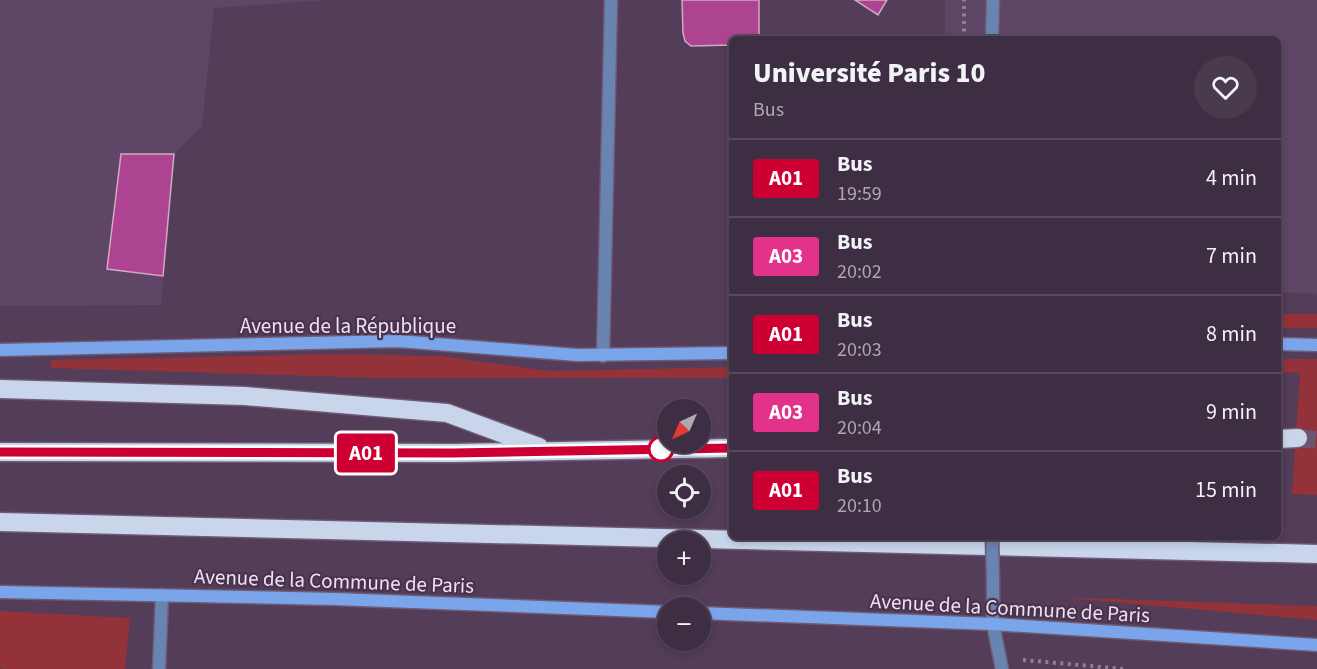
<!DOCTYPE html>
<html lang="fr">
<meta charset="utf-8">
<style>
:root{--surface:#3e2e43;--page:#493a4e;--text:#f1f3f6;--muted:#ada8b2;--line:#574a5c}
body{margin:0;font-family:"Source Sans 3",sans-serif;background:var(--page);color:var(--text);height:100vh;display:flex;flex-direction:column;font-size:22px;white-space:nowrap}
*{box-sizing:border-box;margin:0}
p{font-size:20px;color:var(--muted)}
.icon{flex:none;width:33px;height:33px;fill:none;stroke:currentColor;stroke-width:2;stroke-linecap:round;stroke-linejoin:round}
.map{position:relative;flex:1;overflow:hidden}
.details{position:absolute;left:729px;top:36px;width:552px;height:504px;display:flex;flex-direction:column;background:var(--surface);border-radius:9px;box-shadow:0 3px 9px #0003,0 0 0 2px var(--line)}
.details>*{flex:none}
.badge{padding:0 12px;border-radius:4px;font-size:21px;line-height:39px}
.needle{width:39px;rotate:224deg}
.buttons{position:absolute;left:657px;top:399px;display:grid;gap:12px}
.buttons a{display:grid;place-items:center;width:54px;height:54px;border-radius:50%;background:var(--surface);box-shadow:0 3px 9px #0003,0 0 0 2px var(--line);font-size:30px}
.map>.badge{position:absolute;translate:-50% -50%;box-shadow:0 0 0 3px #fff}
.round{display:grid;place-items:center;flex:none;width:63px;height:63px;border-radius:32px;background:var(--page)}
.summary{display:flex;align-items:center;justify-content:space-between;height:102px;padding:0 24px}
h1{font-size:28px;font-weight:800;line-height:45px}
ul{padding:0;list-style:none}
li{display:flex;align-items:center;gap:18px;height:78px;padding:0 24px;border-top:2px solid var(--line)}
li div{flex:1}
li b{display:block;font-size:22px}
li em{font-style:normal}
li .badge{min-width:66px;font-weight:700;text-align:center}
.map>svg:first-child{display:block}
</style>
<div class="map">
<svg width="1317" height="669" viewBox="0 0 1317 669">
<rect width="100%" height="100%" fill="#533d59"/>
<path fill="#5f4566" d="M 0,0 L 327,0 L 214,8 L 202,126 L 174,154 L 161,305 L 0,306 Z
M 945,0 L 1317,0 L 1317,294 L 1278,292 L 1278,39 L 945,39 Z"/>
<path fill="#933239" d="M 1278,314 L 1317,314 L 1317,328 L 1278,328 Z
M 336,354 L 440,356 L 550,371 L 732,367 L 732,378 L 379,378 L 51,368 L 51,360 Z
M 1278,359 L 1317,359 L 1317,495 L 1292,494 L 1300,373 L 1278,372 Z
M 1055,597 L 1317,606 L 1317,620 L 1054,597 Z
M 0,611 L 130,618 L 125,669 L 2,669 L 0,667 Z"/>
<path fill="#ad4491" stroke="#cfaac1" stroke-width="1.5" d="M 682,0 L 759,0 L 759,37 L 732,39 L 732,45 L 691,46 L 685,41 L 683,33 Z
M 855,0 L 887,0 L 878,15 Z
M 121,154 L 174,154 L 163,276 L 107,269 Z"/>
<g fill="none" stroke-linecap="round" stroke-linejoin="round">
<path stroke="#6a5670" stroke-width="18" stroke-dasharray="18 9" stroke-linecap="butt" d="M 1298,438 L 1317,440"/>
<g stroke="#6f5b75" stroke-width="15">
<path id="service" d="M 992,39 L 993,0
M 603,356 L 611,0
M 993,624 L 1002,669
M 159,669 L 162,595"/>
</g>
<g stroke="#6f5b75" stroke-width="15">
<path id="minor" d="M 993,580 L 993,624"/>
</g>
<g stroke="#6f5b75" stroke-width="15">
<path id="secondary" d="M 1278,344 L 1317,345
M 0,350 L 398,341 L 577,355 L 732,353
M 0,592 L 335,599 L 668,612
M 700,613 L 993,624 L 1317,645"/>
</g>
<g stroke="#6f5b75" stroke-width="21">
<path id="motorway" d="M 0,389 L 245,396 L 447,413 L 539,447
M 1278,439 L 1298,438
M 0,452 L 453,453 L 732,448
M 0,522 L 1317,554"/>
</g>
<path stroke="#917f97" stroke-width="4" stroke-dasharray="3 4.5" stroke-linecap="butt" d="M 964,39 L 964,0
M 1023,660 L 1124,669"/>
<use href="#service" stroke="#6984b0" stroke-width="12"/>
<use href="#minor" stroke="#6984b0" stroke-width="12"/>
<use href="#secondary" stroke="#7aa5ea" stroke-width="12"/>
<use href="#motorway" stroke="#c8d5eb" stroke-width="18"/>
<g stroke="#6f5b75" stroke-width="15" stroke-linecap="butt">
<path id="minor-bridge" d="M 992,537 L 993,580"/>
</g>
<use href="#minor-bridge" stroke="#6984b0" stroke-width="12"/>
</g>
<g fill="none" stroke-linecap="round" stroke-linejoin="round">
<g stroke="#fff" stroke-width="14">
<path id="line" d="M 0,452 L 453,453 L 732,448"/>
</g>
<use href="#line" stroke="#ce0033" stroke-width="9"/>
</g>
<circle fill="#fff" stroke="#ce0033" stroke-width="3" cx="661" cy="449" r="12"/>
<g text-anchor="middle" stroke-width="4.5" stroke-linejoin="round" paint-order="stroke">
<g font-size="21" fill="#eee1f2" stroke="#49334e">
<text x="348" y="333">Avenue de la République</text>
<text transform="translate(334 581) rotate(2)" y="7">Avenue de la Commune de Paris</text>
<text transform="translate(1010 608) rotate(3)" y="7">Avenue de la Commune de Paris</text>
</g>
</g>
</svg>
<div class="buttons">
<a><svg class="needle" viewBox="-14 -14 28 28"><path d="M0-13l5 13h-10z" fill="#e53935"/><path d="M0 13l5-13h-10z" fill="#ada8b2"/></svg></a>
<a><svg class="icon" aria-label="locate" viewBox="0 0 24 24"><circle cx="12" cy="12" r="6"/><path d="M12 2v4M12 18v4M2 12h4M18 12h4"/></svg></a>
<a>+</a>
<a>−</a>
</div>
<b class="badge" style="left:366px;top:453px;background:#ce0033;color:#fff">A01</b>
<section class="details">
<div class="summary"><div><h1>Université Paris 10</h1><p>Bus</p></div><a class="round"><svg class="icon" aria-label="heart" viewBox="0 0 24 24"><path d="M12 20l-8-8c-3-5 5-10 8-4 3-6 11-1 8 4z"/></svg></a></div>
<ul>
<li><span class="badge" style="background:#ce0033;color:#fff">A01</span><div><b>Bus</b><p>19:59</p></div><em>4 min</em></li>
<li><span class="badge" style="background:#e33289;color:#fff">A03</span><div><b>Bus</b><p>20:02</p></div><em>7 min</em></li>
<li><span class="badge" style="background:#ce0033;color:#fff">A01</span><div><b>Bus</b><p>20:03</p></div><em>8 min</em></li>
<li><span class="badge" style="background:#e33289;color:#fff">A03</span><div><b>Bus</b><p>20:04</p></div><em>9 min</em></li>
<li><span class="badge" style="background:#ce0033;color:#fff">A01</span><div><b>Bus</b><p>20:10</p></div><em>15 min</em></li>
</ul>
</section>
</div>
